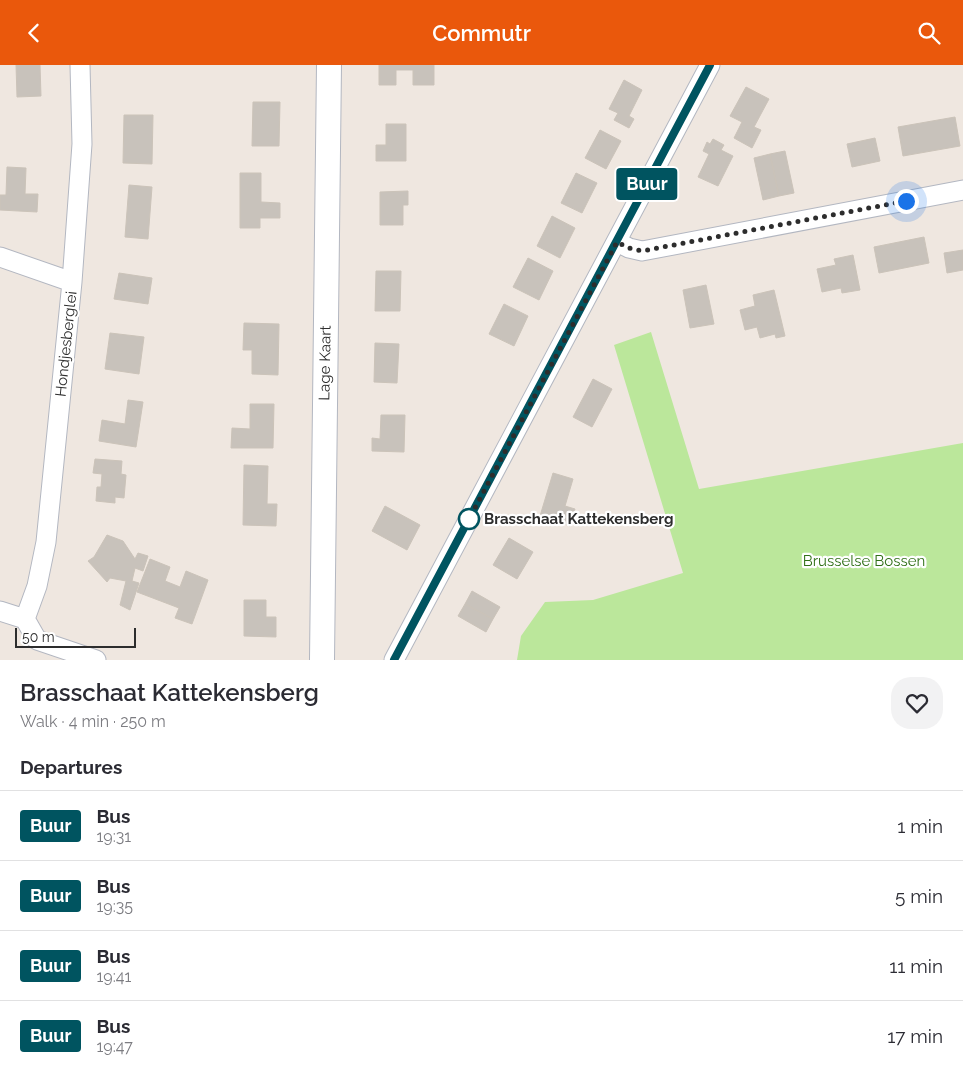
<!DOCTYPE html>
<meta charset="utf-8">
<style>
:root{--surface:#fff;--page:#f2f2f3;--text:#2b2b33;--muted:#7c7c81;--line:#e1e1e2;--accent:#ea580c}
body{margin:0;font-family:Raleway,sans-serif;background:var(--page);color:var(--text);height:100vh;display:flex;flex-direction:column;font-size:19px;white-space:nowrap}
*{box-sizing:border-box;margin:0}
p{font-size:16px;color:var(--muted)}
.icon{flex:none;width:28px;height:28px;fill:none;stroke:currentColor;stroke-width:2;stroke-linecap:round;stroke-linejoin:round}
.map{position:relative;height:595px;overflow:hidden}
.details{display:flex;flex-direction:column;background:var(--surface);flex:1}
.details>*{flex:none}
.badge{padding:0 10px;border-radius:4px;font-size:18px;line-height:32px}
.scale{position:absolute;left:15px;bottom:12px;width:121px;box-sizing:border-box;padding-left:5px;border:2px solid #2d2d2d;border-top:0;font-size:14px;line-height:18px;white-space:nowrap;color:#2d2d2d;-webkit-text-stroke:4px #fff;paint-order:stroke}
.you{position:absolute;width:25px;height:25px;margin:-12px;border:4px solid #fff;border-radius:50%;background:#1a73e8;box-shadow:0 0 0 8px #1a73e833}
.map>.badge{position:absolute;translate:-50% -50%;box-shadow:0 0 0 2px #fff}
h2{padding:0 20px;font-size:19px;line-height:45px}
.round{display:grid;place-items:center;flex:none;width:52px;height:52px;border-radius:20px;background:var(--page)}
.summary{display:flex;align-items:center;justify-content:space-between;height:85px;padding:0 20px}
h1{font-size:24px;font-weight:600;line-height:38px}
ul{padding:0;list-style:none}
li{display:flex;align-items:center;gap:15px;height:70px;padding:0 20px;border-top:1px solid var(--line)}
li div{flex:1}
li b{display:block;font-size:19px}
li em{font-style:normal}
li .badge{min-width:55px;font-weight:700;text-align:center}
header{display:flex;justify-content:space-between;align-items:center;height:65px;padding:0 20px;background:var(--accent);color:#fff;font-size:22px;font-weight:600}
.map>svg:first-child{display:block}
</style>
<header><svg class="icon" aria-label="back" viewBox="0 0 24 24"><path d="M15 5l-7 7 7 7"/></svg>Commutr<svg class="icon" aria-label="search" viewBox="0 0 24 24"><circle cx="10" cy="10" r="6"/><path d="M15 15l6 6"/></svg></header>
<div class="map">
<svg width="963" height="595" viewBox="0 0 963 595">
<rect width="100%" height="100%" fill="#efe7e0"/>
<path fill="#bbe79b" d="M 651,267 L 699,424 L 963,378 L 963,595 L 517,595 L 521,571 L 545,537 L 593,535 L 683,508 L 614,280 Z"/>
<path fill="#c8c2bb" stroke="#cbc3b9" d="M 16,0 L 40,0 L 41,31 L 17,32 Z
M 379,0 L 434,0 L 434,20 L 413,20 L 413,5 L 396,5 L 396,20 L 379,20 Z
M 624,15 L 642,25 L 629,51 L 634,54 L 629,63 L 614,55 L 618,48 L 609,44 Z
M 746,22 L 769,34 L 754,62 L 761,65 L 752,83 L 734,73 L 742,57 L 730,51 Z
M 253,37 L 280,37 L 279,81 L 252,81 Z
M 124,50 L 153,50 L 152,99 L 123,98 Z
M 955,52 L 960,81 L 903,91 L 898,62 Z
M 386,59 L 406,59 L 406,96 L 376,96 L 376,80 L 386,80 Z
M 600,65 L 621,76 L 606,104 L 585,93 Z
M 875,73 L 880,96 L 852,102 L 847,79 Z
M 713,74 L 724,80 L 721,85 L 733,91 L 718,121 L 698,112 L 709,89 L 703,86 L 707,77 L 710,79 Z
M 785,86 L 794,128 L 779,131 L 770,89 Z
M 770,89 L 779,131 L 763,135 L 754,93 Z
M 7,102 L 26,103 L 25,129 L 38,129 L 37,147 L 0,145 L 0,130 L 6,130 Z
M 240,108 L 261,108 L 261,137 L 280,138 L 280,153 L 260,153 L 260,163 L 240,163 Z
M 576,108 L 597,118 L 582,148 L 561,138 Z
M 129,120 L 152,122 L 148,174 L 125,172 Z
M 408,126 L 408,140 L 403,140 L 403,160 L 380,160 L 380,127 Z
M 552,151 L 575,163 L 560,193 L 537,181 Z
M 924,172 L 929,198 L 879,208 L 874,182 Z
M 963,185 L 963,205 L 947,208 L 944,188 Z
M 853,190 L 860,225 L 842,228 L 841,223 L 822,227 L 817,204 L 836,200 L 834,194 Z
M 528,193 L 553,206 L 539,235 L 513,222 Z
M 376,206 L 401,206 L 400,246 L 375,246 Z
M 119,208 L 152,213 L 148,239 L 114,234 Z
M 706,220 L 714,259 L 690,263 L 683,225 Z
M 774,225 L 785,271 L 776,273 L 775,269 L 760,273 L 757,262 L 745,265 L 740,245 L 755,241 L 753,230 Z
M 504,239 L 528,251 L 514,281 L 489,269 Z
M 244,258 L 279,259 L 278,310 L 252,309 L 252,285 L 243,285 Z
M 110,268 L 144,272 L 139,309 L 105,304 Z
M 375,278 L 399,279 L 397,318 L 374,317 Z
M 593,314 L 612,324 L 592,362 L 573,352 Z
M 128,335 L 143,337 L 136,382 L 99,376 L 102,355 L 125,359 Z
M 250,339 L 274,339 L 273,383 L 231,383 L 232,363 L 250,364 Z
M 381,350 L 405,350 L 404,387 L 372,386 L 372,373 L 380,374 Z
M 95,394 L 122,396 L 121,409 L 126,410 L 124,433 L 115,432 L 115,438 L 96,436 L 97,422 L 101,422 L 102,409 L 93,408 Z
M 244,400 L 268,401 L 267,439 L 277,439 L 276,461 L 243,460 Z
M 553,408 L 573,414 L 565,441 L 575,444 L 570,461 L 540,451 Z
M 385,441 L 420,460 L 407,485 L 372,466 Z
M 107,470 L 123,476 L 135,494 L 138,488 L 148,491 L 143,506 L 135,503 L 132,516 L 139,518 L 130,545 L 120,540 L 126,516 L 110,513 L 107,517 L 88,496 L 94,492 Z
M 509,473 L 533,487 L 517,514 L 493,500 Z
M 150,494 L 170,502 L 165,516 L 180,522 L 186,506 L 208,515 L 192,559 L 175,553 L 179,543 L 137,527 Z
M 472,526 L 500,542 L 493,554 L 465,539 Z
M 244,535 L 266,535 L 266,552 L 276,552 L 276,572 L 244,571 Z
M 465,539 L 493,554 L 486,567 L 458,551 Z"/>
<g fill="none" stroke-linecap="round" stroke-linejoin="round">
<g stroke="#b3b7c1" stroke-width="21">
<path id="minor" d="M 617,177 L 629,183 L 642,186 L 963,125
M 0,192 L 72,217
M 0,546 L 25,554 L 37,575 L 96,595
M 25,554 L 37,521 L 46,477 L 72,217 L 82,79 L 80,0
M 394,595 L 710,0"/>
</g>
<g stroke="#b3b7c1" stroke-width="26">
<path id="tertiary" d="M 322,595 L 329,0"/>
</g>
<use href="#minor" stroke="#fff" stroke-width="19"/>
<use href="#tertiary" stroke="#fff" stroke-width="24"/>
</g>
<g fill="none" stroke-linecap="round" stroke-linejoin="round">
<g stroke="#fff" stroke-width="11">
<path id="line" d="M 394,595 L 710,0"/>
</g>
<use href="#line" stroke="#005460" stroke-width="8"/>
<path stroke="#2d2d2d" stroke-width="5" stroke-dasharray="0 9" d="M 469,454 L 468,456 L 617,177 L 629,183 L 642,186 L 906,136"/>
</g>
<circle fill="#fff" stroke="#005460" stroke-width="2.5" cx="469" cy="454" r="10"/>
<g text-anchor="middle" stroke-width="4.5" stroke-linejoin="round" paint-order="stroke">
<g font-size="15" fill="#2d2d2d" stroke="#fff">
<text transform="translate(66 279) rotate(-84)" y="5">Hondjesberglei</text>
<text transform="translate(325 298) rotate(-89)" y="5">Lage Kaart</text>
</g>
<g font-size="15" font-weight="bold" fill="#2d2d2d" stroke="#fff" text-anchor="start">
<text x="484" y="459">Brasschaat Kattekensberg</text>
</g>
<g font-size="15" fill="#317018" stroke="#fff">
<text x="864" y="501">Brusselse Bossen</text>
</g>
</g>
</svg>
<div class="scale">50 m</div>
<div class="you" style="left:906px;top:136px"></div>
<b class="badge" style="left:647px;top:119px;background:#005460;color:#fff">Buur</b>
</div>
<section class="details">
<div class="summary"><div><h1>Brasschaat Kattekensberg</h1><p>Walk · 4 min · 250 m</p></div><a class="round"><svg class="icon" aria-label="heart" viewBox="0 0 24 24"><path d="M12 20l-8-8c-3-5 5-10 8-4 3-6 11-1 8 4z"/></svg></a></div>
<h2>Departures</h2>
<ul>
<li><span class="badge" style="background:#005460;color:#fff">Buur</span><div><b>Bus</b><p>19:31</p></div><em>1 min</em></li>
<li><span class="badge" style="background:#005460;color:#fff">Buur</span><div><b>Bus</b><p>19:35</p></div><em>5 min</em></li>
<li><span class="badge" style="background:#005460;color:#fff">Buur</span><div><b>Bus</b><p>19:41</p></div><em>11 min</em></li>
<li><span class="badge" style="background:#005460;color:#fff">Buur</span><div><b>Bus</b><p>19:47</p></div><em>17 min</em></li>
</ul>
</section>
